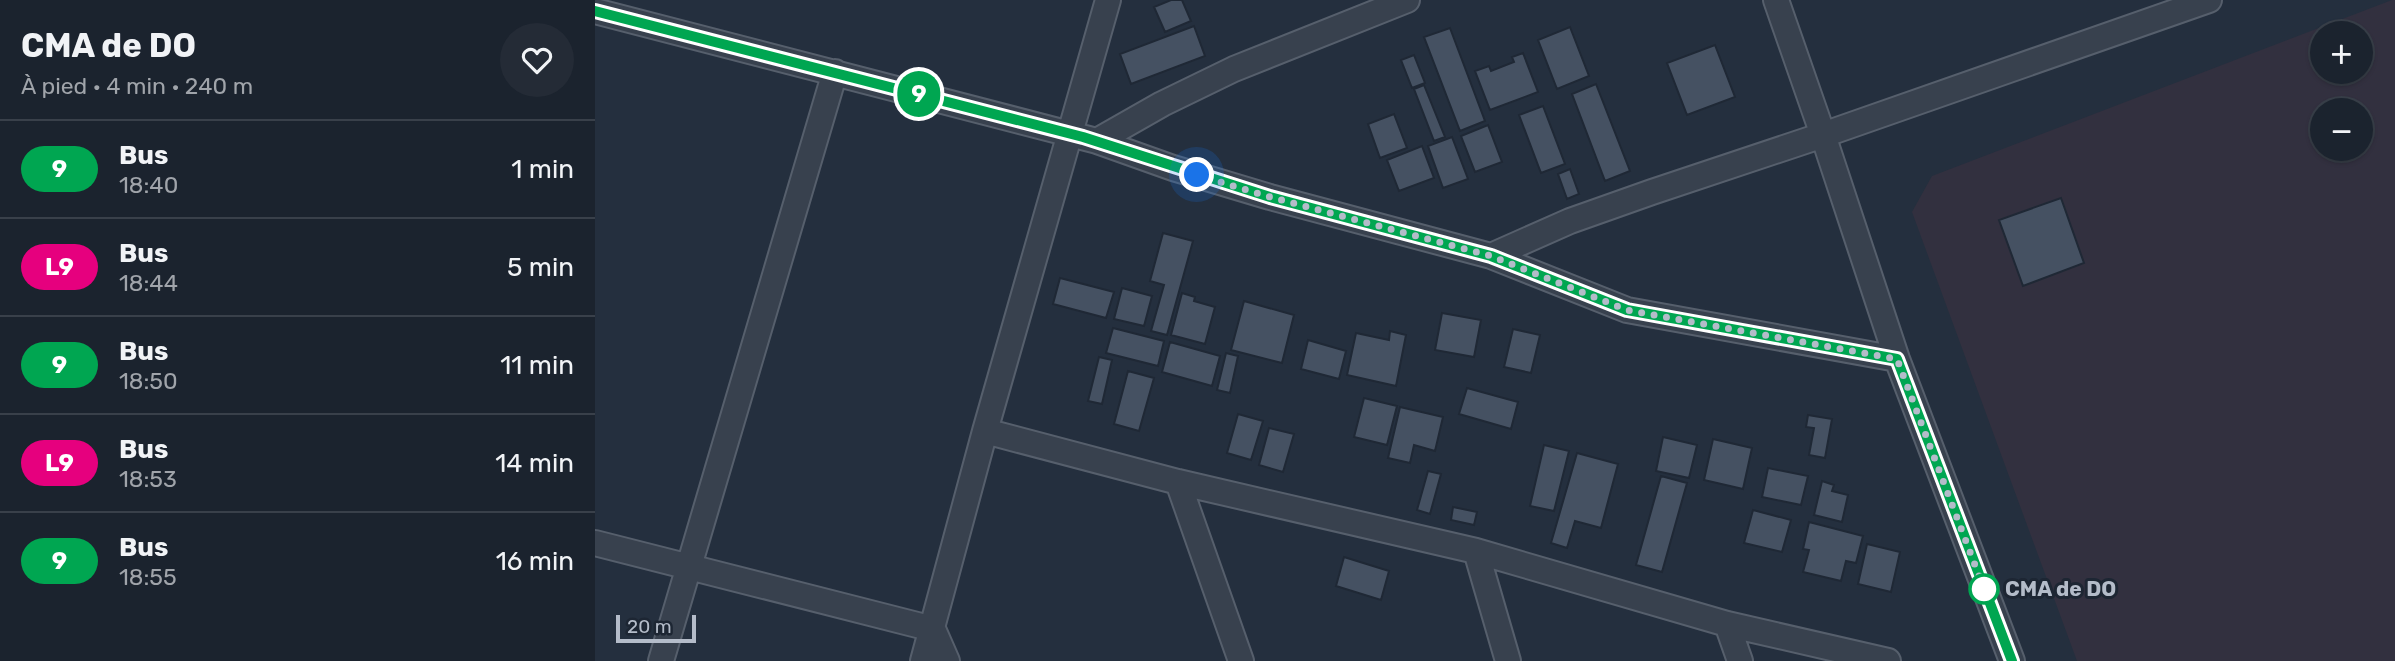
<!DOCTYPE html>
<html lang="fr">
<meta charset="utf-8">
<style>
:root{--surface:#1b232e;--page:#242b36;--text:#f1f3f6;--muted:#a0a4aa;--line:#39404a}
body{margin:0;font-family:Rubik,sans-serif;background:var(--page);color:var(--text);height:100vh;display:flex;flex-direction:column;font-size:26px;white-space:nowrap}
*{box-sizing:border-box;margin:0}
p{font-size:23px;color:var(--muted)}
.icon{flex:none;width:38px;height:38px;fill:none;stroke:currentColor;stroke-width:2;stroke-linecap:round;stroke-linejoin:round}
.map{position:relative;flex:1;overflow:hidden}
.side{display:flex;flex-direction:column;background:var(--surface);width:595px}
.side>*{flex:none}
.badge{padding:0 14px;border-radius:23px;font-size:24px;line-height:46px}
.tools{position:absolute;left:1715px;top:21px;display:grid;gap:14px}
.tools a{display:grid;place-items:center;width:63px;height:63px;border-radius:50%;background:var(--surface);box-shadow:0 2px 5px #0004,0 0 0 2px var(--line);font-size:35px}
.scale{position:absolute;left:21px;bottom:18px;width:80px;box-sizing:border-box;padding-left:7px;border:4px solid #b4bcc9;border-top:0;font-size:19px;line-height:24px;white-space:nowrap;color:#b4bcc9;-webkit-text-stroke:5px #1d2633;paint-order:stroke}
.you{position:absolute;width:35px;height:35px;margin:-18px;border:5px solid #fff;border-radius:50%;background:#1a73e8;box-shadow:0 0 0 10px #1a73e833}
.map>.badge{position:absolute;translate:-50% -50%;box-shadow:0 0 0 4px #fff}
.round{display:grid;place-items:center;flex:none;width:74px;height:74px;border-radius:37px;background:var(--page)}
.summary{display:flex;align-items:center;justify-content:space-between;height:119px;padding:0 21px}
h1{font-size:33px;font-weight:700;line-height:52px}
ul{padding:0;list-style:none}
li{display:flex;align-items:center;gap:21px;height:98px;padding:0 21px;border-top:2px solid var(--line)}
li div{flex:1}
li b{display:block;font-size:26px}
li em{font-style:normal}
li .badge{min-width:77px;font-weight:700;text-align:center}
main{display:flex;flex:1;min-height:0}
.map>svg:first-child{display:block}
</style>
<main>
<section class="side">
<div class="summary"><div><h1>CMA de DO</h1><p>À pied · 4 min · 240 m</p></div><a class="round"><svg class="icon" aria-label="heart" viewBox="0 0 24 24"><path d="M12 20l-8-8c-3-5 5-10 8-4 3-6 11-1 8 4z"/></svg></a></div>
<ul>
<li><span class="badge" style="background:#00a651;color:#fff">9</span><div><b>Bus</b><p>18:40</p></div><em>1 min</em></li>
<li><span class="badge" style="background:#e6007e;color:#fff">L9</span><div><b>Bus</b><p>18:44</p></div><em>5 min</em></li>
<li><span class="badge" style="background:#00a651;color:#fff">9</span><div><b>Bus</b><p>18:50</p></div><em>11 min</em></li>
<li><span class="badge" style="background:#e6007e;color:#fff">L9</span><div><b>Bus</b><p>18:53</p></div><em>14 min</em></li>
<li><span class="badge" style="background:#00a651;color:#fff">9</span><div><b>Bus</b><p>18:55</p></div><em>16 min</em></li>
</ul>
</section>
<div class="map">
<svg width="1800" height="661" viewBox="0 0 1800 661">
<rect width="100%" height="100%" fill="#242f3e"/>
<path fill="#32303f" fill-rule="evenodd" d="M 1797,0 L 1800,0 L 1800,661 L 1482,661 L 1317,212 L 1337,176 ZM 1727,33 L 1766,33 L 1766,72 L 1727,72 ZM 1727,110 L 1766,110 L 1766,149 L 1727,149 Z"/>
<path fill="#455162" stroke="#1f2835" stroke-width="2" d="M 576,0 L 587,0 L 596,21 L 570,32 L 559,7 Z
M 599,26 L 610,56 L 536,84 L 525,54 Z
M 975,27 L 994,76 L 962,89 L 943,40 Z
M 855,28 L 890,121 L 865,131 L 829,37 Z
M 1120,45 L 1140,97 L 1092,115 L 1072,63 Z
M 928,53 L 943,92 L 895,110 L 880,71 L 894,66 L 896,71 L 919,62 L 917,57 Z
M 819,55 L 830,83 L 817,88 L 806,60 Z
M 1001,84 L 1035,171 L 1010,181 L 977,94 Z
M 829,85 L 850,137 L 839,141 L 819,89 Z
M 948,106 L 970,164 L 946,173 L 924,115 Z
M 799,114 L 812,148 L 785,158 L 773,124 Z
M 893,125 L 907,162 L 880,172 L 866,136 Z
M 857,137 L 873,179 L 848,188 L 833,146 Z
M 827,146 L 839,178 L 804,191 L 792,160 Z
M 975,169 L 984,194 L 972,199 L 963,174 Z
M 1466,198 L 1489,263 L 1428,286 L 1404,220 Z
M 568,233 L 598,241 L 572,335 L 556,331 L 569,285 L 555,281 Z
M 465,278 L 519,292 L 511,318 L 458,304 Z
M 527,288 L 557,296 L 549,326 L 519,319 Z
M 587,293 L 600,297 L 599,301 L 620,307 L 610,344 L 576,335 Z
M 649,301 L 699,315 L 687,363 L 636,350 Z
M 847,313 L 886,320 L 879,357 L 840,350 Z
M 518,328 L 569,341 L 563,366 L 511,353 Z
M 918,329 L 945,335 L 936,373 L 909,367 Z
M 795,331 L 811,335 L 801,386 L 752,375 L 761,333 L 794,340 Z
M 713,340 L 751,351 L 744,379 L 706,369 Z
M 575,342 L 625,356 L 617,386 L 567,372 Z
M 631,353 L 643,356 L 635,393 L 622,390 Z
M 504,357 L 517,360 L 507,404 L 493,401 Z
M 533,371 L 559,378 L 544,431 L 519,424 Z
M 872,388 L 923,402 L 916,429 L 864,414 Z
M 769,398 L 802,406 L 792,445 L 759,437 Z
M 805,407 L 848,417 L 840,451 L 819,445 L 815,463 L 793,458 Z
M 643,414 L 668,421 L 656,460 L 632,453 Z
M 1213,415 L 1237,419 L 1230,458 L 1214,455 L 1219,428 L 1211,427 Z
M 674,428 L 699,434 L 688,472 L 664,465 Z
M 1068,437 L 1102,445 L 1094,478 L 1061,471 Z
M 1118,439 L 1157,448 L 1148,489 L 1109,480 Z
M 949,445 L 974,451 L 959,511 L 935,506 Z
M 982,453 L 1023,464 L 1006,528 L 980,521 L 972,548 L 956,543 Z
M 1173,468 L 1213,476 L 1206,505 L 1167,497 Z
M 833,471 L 846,474 L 835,514 L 822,510 Z
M 1066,476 L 1092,483 L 1067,572 L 1041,565 Z
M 1227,481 L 1239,485 L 1237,491 L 1253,495 L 1247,522 L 1219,515 Z
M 858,507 L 882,512 L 879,525 L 856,520 Z
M 1158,510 L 1196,520 L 1187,552 L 1149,543 Z
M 1214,522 L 1268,536 L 1261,563 L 1251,561 L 1246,581 L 1208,572 L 1214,550 L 1208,549 Z
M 1272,544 L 1305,552 L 1296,592 L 1263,584 Z
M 749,557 L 794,571 L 786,600 L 741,586 Z"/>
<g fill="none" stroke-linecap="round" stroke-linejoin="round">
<g stroke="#565f6c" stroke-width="28">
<path id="minor" d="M 1181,0 L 1228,135 L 1302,359 L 1417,661
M 0,11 L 502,141 L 578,168 L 675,197 L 896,256 L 1032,310 L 1302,359
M 502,141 L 567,104 L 639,69 L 812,0
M 896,256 L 975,221 L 1057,192 L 1228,135 L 1614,0
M 390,431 L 583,482 L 881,551 L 1132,624 L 1293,661
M 583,482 L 646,661
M 0,543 L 338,629 L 352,661
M 881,551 L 913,661
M 1132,624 L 1145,661
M 66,661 L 240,72
M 328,661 L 390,431 L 513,0"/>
</g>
<use href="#minor" stroke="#38414e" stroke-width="24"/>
</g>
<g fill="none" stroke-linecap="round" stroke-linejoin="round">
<g stroke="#fff" stroke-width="16">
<path id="line" d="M 0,11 L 488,137 L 675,197 L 896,256 L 1032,310 L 1302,359 L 1417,661"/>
</g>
<use href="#line" stroke="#00a651" stroke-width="10"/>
<path stroke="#b4bcc9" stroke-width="7" stroke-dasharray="0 12.6" d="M 602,175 L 675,197 L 896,256 L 1032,310 L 1302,359 L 1389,589"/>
</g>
<circle fill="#fff" stroke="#00a651" stroke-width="3.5" cx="1389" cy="589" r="14"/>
<g text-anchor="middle" stroke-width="6" stroke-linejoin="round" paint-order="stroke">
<g font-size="21" font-weight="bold" fill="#b4bcc9" stroke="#1d2633" text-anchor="start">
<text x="1410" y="596">CMA de DO</text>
</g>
</g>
</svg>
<div class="tools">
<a>+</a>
<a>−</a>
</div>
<div class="scale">20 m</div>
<div class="you" style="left:602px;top:175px"></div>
<b class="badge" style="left:324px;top:94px;background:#00a651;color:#fff">9</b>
</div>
</main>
